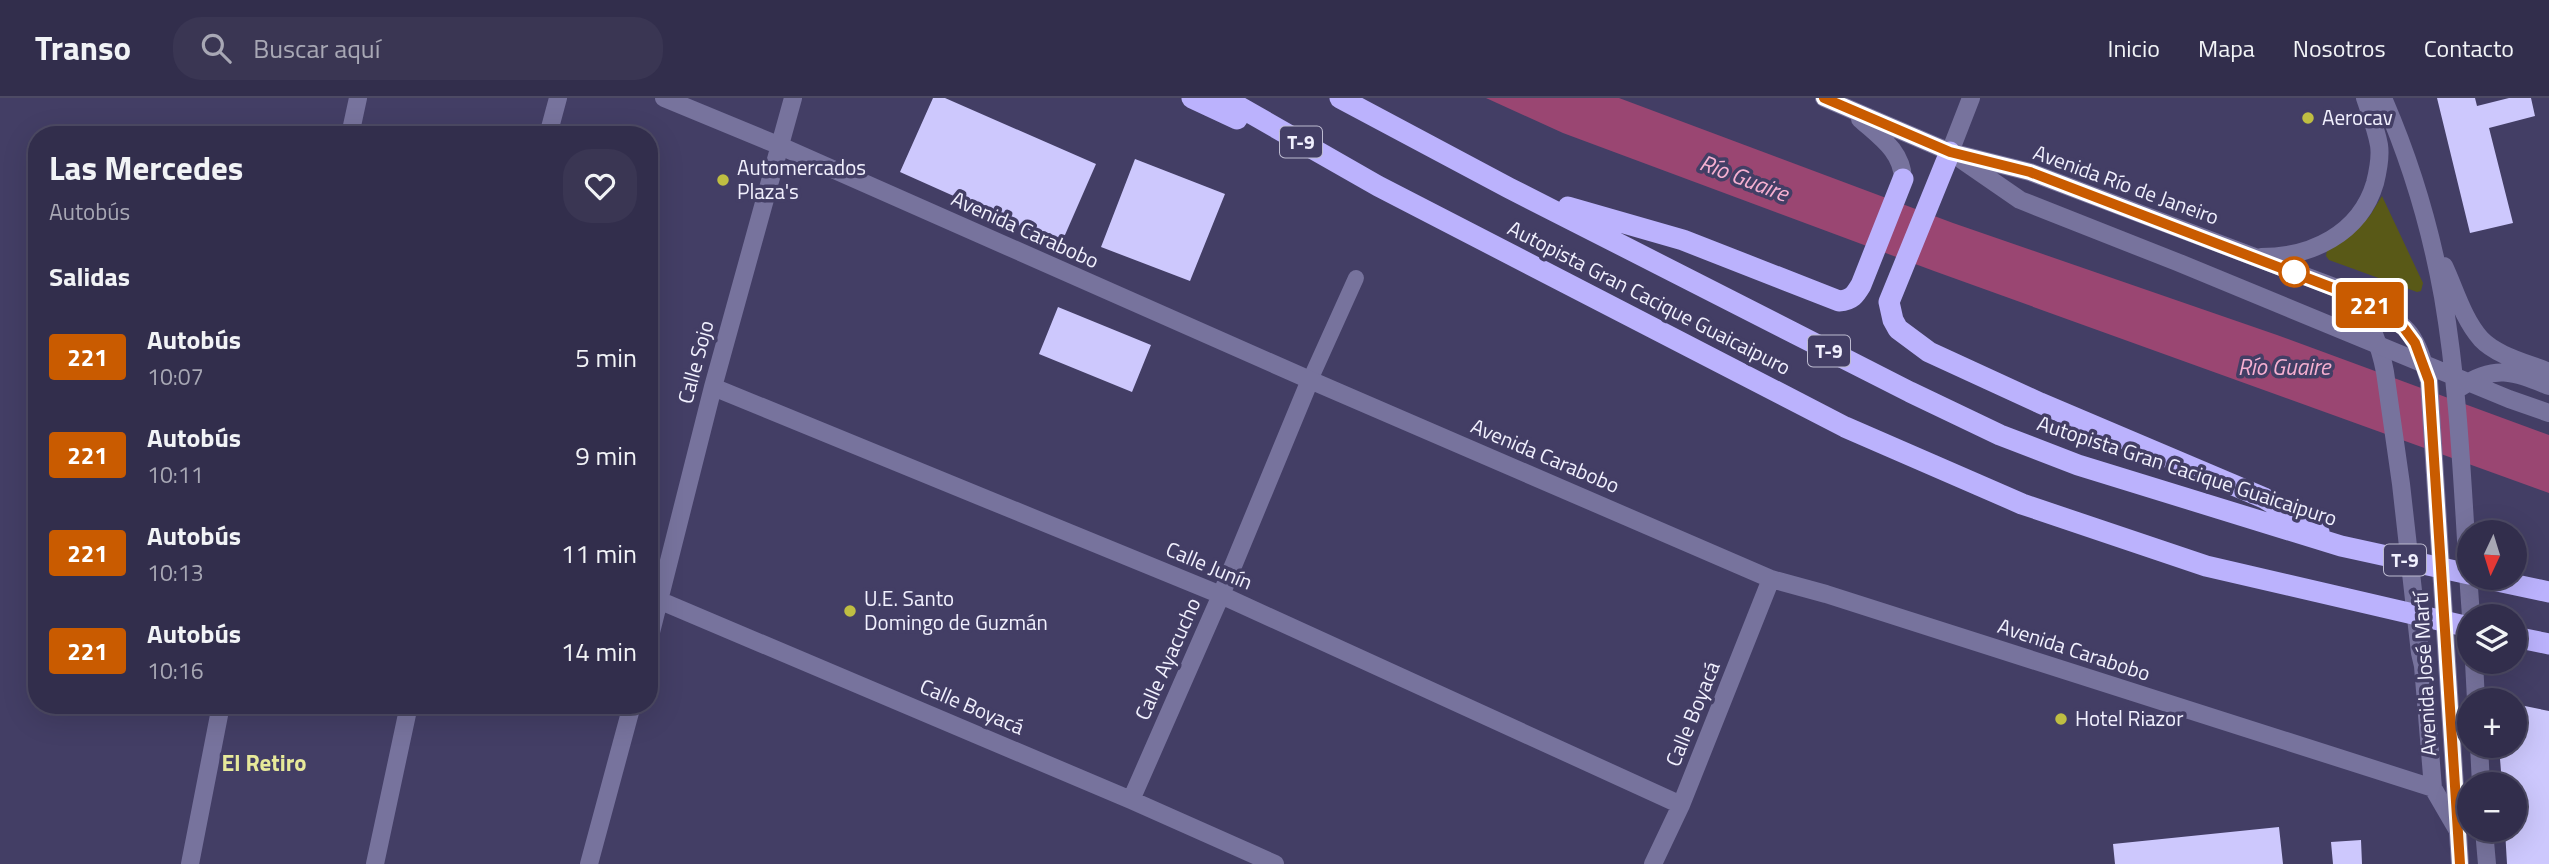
<!DOCTYPE html>
<html lang="es">
<meta charset="utf-8">
<style>
:root{--surface:#322e4c;--page:#3a3653;--text:#f1f3f6;--muted:#a8a8b5;--line:#4d4a64}
body{margin:0;font-family:"Titillium Web",sans-serif;background:var(--page);color:var(--text);height:100vh;display:flex;flex-direction:column;font-size:26px;white-space:nowrap}
*{box-sizing:border-box;margin:0}
p{font-size:23px;color:var(--muted)}
.icon{flex:none;width:38px;height:38px;fill:none;stroke:currentColor;stroke-width:2;stroke-linecap:round;stroke-linejoin:round}
.map{position:relative;flex:1;overflow:hidden}
.details{position:absolute;left:28px;top:28px;width:630px;height:588px;display:flex;flex-direction:column;background:var(--surface);border-radius:28px;box-shadow:0 7px 28px #0002,0 0 0 2px var(--line)}
.details>*{flex:none}
.badge{padding:0 14px;border-radius:5px;font-size:24px;line-height:46px}
.needle{width:46px;rotate:184deg}
.buttons{position:absolute;left:2457px;top:422px;display:grid;gap:14px}
.buttons a{display:grid;place-items:center;width:70px;height:70px;border-radius:50%;background:var(--surface);box-shadow:0 7px 28px #0002,0 0 0 2px var(--line);font-size:35px}
.map>.badge{position:absolute;translate:-50% -50%;box-shadow:0 0 0 4px #fff}
h2{padding:0 21px;font-size:26px;line-height:63px}
.round{display:grid;place-items:center;flex:none;width:74px;height:74px;border-radius:28px;background:var(--page)}
.head{display:flex;align-items:center;justify-content:space-between;height:119px;padding:0 21px}
h1{font-size:33px;font-weight:700;line-height:52px}
ul{padding:0;list-style:none}
li{display:flex;align-items:center;gap:21px;height:98px;padding:0 21px}
li div{flex:1}
li b{display:block;font-size:26px}
li em{font-style:normal}
li .badge{min-width:77px;font-weight:700;text-align:center}
header{display:flex;align-items:center;gap:42px;box-sizing:border-box;height:98px;padding:0 35px;background:var(--surface);border-bottom:2px solid var(--line)}
header strong{font-size:33px}
nav{display:flex;gap:38px;margin-inline-start:auto;font-size:24px}
.search{width:490px;height:63px;background:var(--page);display:flex;align-items:center;gap:18px;box-sizing:border-box;padding:0 24px;border-radius:28px;color:var(--muted);font-size:26px}
.map>svg:first-child{display:block}
</style>
<header>
<strong>Transo</strong>
<div class="search"><svg class="icon" aria-label="search" viewBox="0 0 24 24"><circle cx="10" cy="10" r="6"/><path d="M15 15l6 6"/></svg>Buscar aquí</div>
<nav><a>Inicio</a><a>Mapa</a><a>Nosotros</a><a>Contacto</a></nav>
</header>
<div class="map">
<svg width="2549" height="766" viewBox="0 0 2549 766">
<rect width="100%" height="100%" fill="#433e65"/>
<path fill="#595917" d="M 2382,98 L 2423,185 L 2421,193 L 2417,194 L 2329,162 L 2326,158 L 2327,152 L 2369,119 Z"/>
<path fill="#9a4672" d="M 1486,0 L 1619,0 L 1953,125 L 2277,237 L 2549,337 L 2549,395 L 1934,173 L 1563,35 Z"/>
<path fill="#cdc8fd" d="M 933,0 L 945,0 L 1096,66 L 1061,146 L 900,74 Z
M 2437,0 L 2475,0 L 2477,8 L 2509,0 L 2531,0 L 2535,18 L 2489,30 L 2513,125 L 2470,135 Z
M 1135,61 L 1225,96 L 1190,183 L 1101,149 Z
M 1058,209 L 1151,247 L 1132,294 L 1039,256 Z
M 2515,606 L 2549,613 L 2549,766 L 2507,766 L 2505,732 L 2515,732 L 2515,686 L 2502,686 L 2499,648 L 2515,648 Z
M 2279,729 L 2283,766 L 2115,766 L 2113,746 Z
M 2361,742 L 2362,766 L 2333,766 L 2331,744 Z"/>
<g fill="none" stroke-linecap="round" stroke-linejoin="round">
<path stroke="#77739d" stroke-width="16" d="M 1310,282 L 1356,180"/>
<path stroke="#77739d" stroke-width="18" d="M 664,0 L 778,47 L 1310,282 L 1771,481 L 1826,496 L 2433,690
M 350,37 L 358,0
M 548,37 L 558,0
M 1950,54 L 1971,0
M 2354,198 C 2369,221 2380,247 2385,274 L 2401,386 L 2420,555 L 2423,568 L 2433,690 L 2458,733
M 713,289 L 1221,497 L 1681,707
M 649,498 L 1131,702 L 1275,766
M 649,542 L 713,289 L 793,0
M 1131,702 L 1221,497 L 1310,282
M 190,766 L 221,607
M 375,766 L 409,607
M 589,766 L 632,607
M 1653,766 L 1681,707 L 1771,481"/>
<path stroke="#77739d" stroke-width="18" d="M 1824,0 L 1950,54 L 2030,74 L 2334,189 C 2357,199 2395,216 2410,236 C 2420,250 2424,267 2429,283 L 2460,766
M 2383,0 C 2410,62 2431,132 2443,199 C 2461,304 2463,412 2471,518
M 1860,21 C 1880,39 1902,53 1903,81
M 1962,62 L 2020,102 L 2177,164 L 2509,301 L 2549,315
M 2261,159 C 2311,159 2360,136 2375,85 C 2378,73 2381,60 2379,47 C 2376,31 2370,15 2365,0
M 2444,168 C 2455,191 2463,221 2481,241 C 2497,258 2528,265 2549,274
M 2461,289 C 2495,266 2514,274 2549,288
M 2474,564 L 2476,602
M 2479,648 L 2481,686
M 2484,732 L 2487,766"/>
<path stroke="#bbb2fd" stroke-width="21" d="M 1192,0 L 1237,21
M 1224,0 L 1378,88 L 1845,329 L 2022,406 L 2206,468 L 2469,529
M 1340,0 L 1509,90 L 1910,294 L 2000,337 L 2078,367 L 2341,448 L 2469,476
M 1950,54 L 1889,204 L 1893,222 L 1898,231 L 1929,254 L 2040,305 L 2264,400 L 2319,434
M 1568,109 L 1683,142 L 1839,203 C 1852,202 1855,197 1861,187 L 1903,81
M 2483,480 L 2549,494
M 2515,539 L 2549,546"/>
</g>
<g fill="none" stroke-linecap="round" stroke-linejoin="round">
<g stroke="#fff" stroke-width="16">
<path id="line" d="M 1824,0 L 1950,54 L 2030,74 L 2354,198 L 2404,230 L 2415,245 L 2429,283 L 2460,766"/>
</g>
<use href="#line" stroke="#c95b00" stroke-width="10"/>
</g>
<g fill="#bfbe42" stroke="#433e65" stroke-width="2.5">
<circle cx="2308" cy="20" r="7"/>
<circle cx="723" cy="82" r="7"/>
<circle cx="850" cy="513" r="7"/>
<circle cx="2061" cy="621" r="7"/>
</g>
<circle fill="#fff" stroke="#c95b00" stroke-width="3.5" cx="2294" cy="174" r="14"/>
<g text-anchor="middle" stroke-width="7" stroke-linejoin="round" paint-order="stroke">
<g fill="#433e65" stroke="#bdbbd0" stroke-width="2">
<rect x="1280" y="28.5" width="42" height="31" rx="5"/>
<rect x="1808" y="237.5" width="42" height="31" rx="5"/>
<rect x="2384" y="446.5" width="42" height="31" rx="5"/>
</g>
<g font-size="19" font-weight="bold" fill="#f1f0fe">
<text x="1301" y="51">T-9</text>
<text x="1829" y="260">T-9</text>
<text x="2405" y="469">T-9</text>
</g>
<g font-size="21" fill="#f1f0fe" stroke="#433e65" text-anchor="start">
<text x="2322" y="27">Aerocav</text>
<text x="737" y="77">Automercados<tspan x="737" dy="24">Plaza's</tspan></text>
<text x="864" y="508">U.E. Santo<tspan x="864" dy="24">Domingo de Guzmán</tspan></text>
<text x="2075" y="628">Hotel Riazor</text>
</g>
<g font-size="21" fill="#f1f0fe" stroke="#433e65">
<text transform="translate(2126 87) rotate(20)" y="7">Avenida Río de Janeiro</text>
<text transform="translate(1025 132) rotate(24)" y="7">Avenida Carabobo</text>
<text transform="translate(1649 200) rotate(27)" y="7">Autopista Gran Cacique Guaicaipuro</text>
<text transform="translate(696 264) rotate(-75)" y="7">Calle Sojo</text>
<text transform="translate(1545 358) rotate(23)" y="7">Avenida Carabobo</text>
<text transform="translate(2187 373) rotate(18)" y="7">Autopista Gran Cacique Guaicaipuro</text>
<text transform="translate(1209 468) rotate(23)" y="7">Calle Junín</text>
<text transform="translate(2074 552) rotate(18)" y="7">Avenida Carabobo</text>
<text transform="translate(1168 561) rotate(-66)" y="7">Calle Ayacucho</text>
<text transform="translate(2425 576) rotate(-93)" y="7">Avenida José Martí</text>
<text transform="translate(972 609) rotate(23)" y="7">Calle Boyacá</text>
<text transform="translate(1693 616) rotate(-68)" y="7">Calle Boyacá</text>
</g>
<g font-size="23" font-style="italic" fill="#f6b0d1" stroke="#433e65">
<text transform="translate(1744 80) rotate(21)" y="8">Río Guaire</text>
<text x="2284" y="277">Río Guaire</text>
</g>
<g font-size="23" font-weight="bold" fill="#e7e99a" stroke="#433e65">
<text x="264" y="673">El Retiro</text>
</g>
</g>
</svg>
<div class="buttons">
<a><svg class="needle" viewBox="-14 -14 28 28"><path d="M0-13l5 13h-10z" fill="#e53935"/><path d="M0 13l5-13h-10z" fill="#a8a8b5"/></svg></a>
<a><svg class="icon" aria-label="layers" viewBox="0 0 24 24"><path d="M12 4l9 5-9 5-9-5zM3 14l9 5 9-5"/></svg></a>
<a>+</a>
<a>−</a>
</div>
<b class="badge" style="left:2370px;top:207px;background:#c95b00;color:#fff">221</b>
<section class="details">
<div class="head"><div><h1>Las Mercedes</h1><p>Autobús</p></div><a class="round"><svg class="icon" aria-label="heart" viewBox="0 0 24 24"><path d="M12 20l-8-8c-3-5 5-10 8-4 3-6 11-1 8 4z"/></svg></a></div>
<h2>Salidas</h2>
<ul>
<li><span class="badge" style="background:#c95b00;color:#fff">221</span><div><b>Autobús</b><p>10:07</p></div><em>5 min</em></li>
<li><span class="badge" style="background:#c95b00;color:#fff">221</span><div><b>Autobús</b><p>10:11</p></div><em>9 min</em></li>
<li><span class="badge" style="background:#c95b00;color:#fff">221</span><div><b>Autobús</b><p>10:13</p></div><em>11 min</em></li>
<li><span class="badge" style="background:#c95b00;color:#fff">221</span><div><b>Autobús</b><p>10:16</p></div><em>14 min</em></li>
</ul>
</section>
</div>
